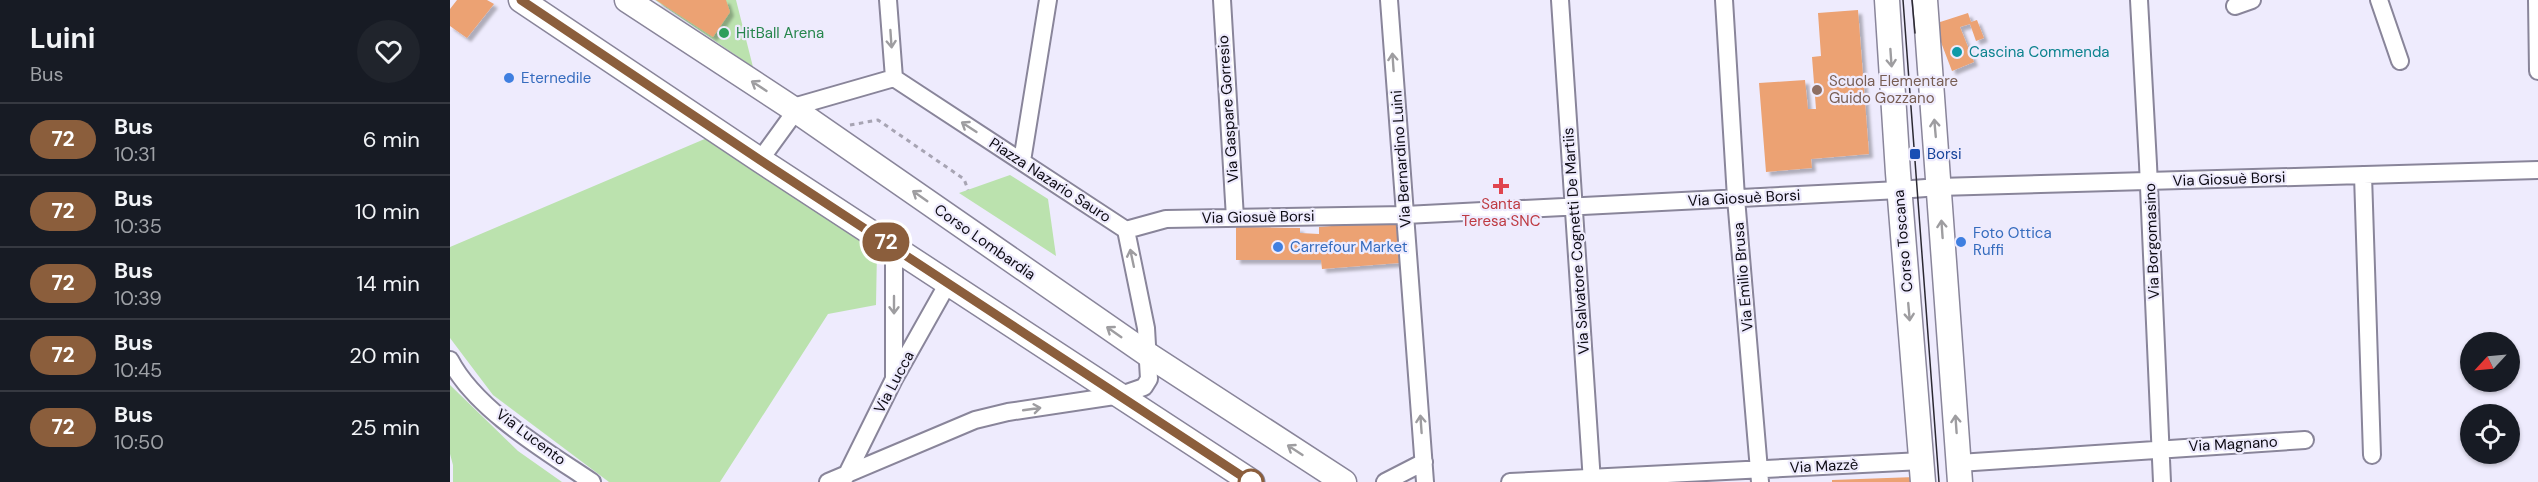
<!DOCTYPE html>
<html lang="it">
<meta charset="utf-8">
<style>
:root{--surface:#171b24;--page:#20242c;--text:#f1f3f6;--muted:#9ea1a6;--line:#363941}
body{margin:0;font-family:"DM Sans",sans-serif;background:var(--page);color:var(--text);height:100vh;display:flex;flex-direction:column;font-size:22px;white-space:nowrap}
*{box-sizing:border-box;margin:0}
p{font-size:20px;color:var(--muted)}
.icon{flex:none;width:33px;height:33px;fill:none;stroke:currentColor;stroke-width:2;stroke-linecap:round;stroke-linejoin:round}
.map{position:relative;flex:1;overflow:hidden}
.sheet{display:flex;flex-direction:column;background:var(--surface);width:450px}
.sheet>*{flex:none}
.badge{padding:0 12px;border-radius:20px;font-size:21px;line-height:39px}
.needle{width:39px;rotate:244deg}
.controls{position:absolute;left:2010px;top:332px;display:grid;gap:12px}
.controls a{display:grid;place-items:center;width:60px;height:60px;border-radius:50%;background:var(--surface);box-shadow:0 2px 4px #0004;font-size:30px}
.map>.badge{position:absolute;translate:-50% -50%;box-shadow:0 0 0 3px #fff}
.round{display:grid;place-items:center;flex:none;width:63px;height:63px;border-radius:32px;background:var(--page)}
.headline{display:flex;align-items:center;justify-content:space-between;height:102px;padding:0 30px}
h1{font-size:28px;font-weight:700;line-height:45px}
ul{padding:0;list-style:none}
li{display:flex;align-items:center;gap:18px;height:72px;padding:0 30px;border-top:2px solid var(--line)}
li div{flex:1}
li b{display:block;font-size:22px}
li em{font-style:normal}
li .badge{min-width:66px;font-weight:700;text-align:center}
main{display:flex;flex:1;min-height:0}
.map>svg:first-child{display:block}
</style>
<main>
<section class="sheet">
<div class="headline"><div><h1>Luini</h1><p>Bus</p></div><a class="round"><svg class="icon" aria-label="heart" viewBox="0 0 24 24"><path d="M12 20l-8-8c-3-5 5-10 8-4 3-6 11-1 8 4z"/></svg></a></div>
<ul>
<li><span class="badge" style="background:#8b5e3c;color:#fff">72</span><div><b>Bus</b><p>10:31</p></div><em>6 min</em></li>
<li><span class="badge" style="background:#8b5e3c;color:#fff">72</span><div><b>Bus</b><p>10:35</p></div><em>10 min</em></li>
<li><span class="badge" style="background:#8b5e3c;color:#fff">72</span><div><b>Bus</b><p>10:39</p></div><em>14 min</em></li>
<li><span class="badge" style="background:#8b5e3c;color:#fff">72</span><div><b>Bus</b><p>10:45</p></div><em>20 min</em></li>
<li><span class="badge" style="background:#8b5e3c;color:#fff">72</span><div><b>Bus</b><p>10:50</p></div><em>25 min</em></li>
</ul>
</section>
<div class="map">
<svg width="2088" height="482" viewBox="0 0 2088 482">
<defs>
<filter id="shadow"><feDropShadow dx="4" dy="4" stdDeviation="1.5" flood-color="#0004"/></filter>
</defs>
<rect width="100%" height="100%" fill="#eeebfd"/>
<path fill="#bbe2ae" d="M 205,0 L 286,0 L 303,67 Z
M 257,138 L 427,251 L 426,305 L 378,314 L 270,482 L 159,482 L 43,395 L 0,338 L 0,247 Z
M 560,175 L 598,199 L 606,256 L 509,193 Z
M 0,385 L 68,451 L 112,482 L 3,482 L 3,465 L 0,454 Z"/>
<path fill="#eca273" filter="url(#shadow)" d="M 7,0 L 37,0 L 44,4 L 17,38 L 0,26 L 0,9 Z
M 206,0 L 276,0 L 280,12 L 263,37 Z
M 1408,10 L 1419,154 L 1361,159 L 1362,168 L 1316,172 L 1309,83 L 1355,80 L 1358,109 L 1366,109 L 1362,57 L 1371,56 L 1368,13 Z
M 1518,13 L 1521,22 L 1527,20 L 1534,38 L 1526,41 L 1520,24 L 1510,27 L 1524,62 L 1502,71 L 1484,24 Z
M 946,221 L 949,263 L 872,269 L 871,260 L 786,260 L 786,227 L 850,228 L 850,233 L 869,234 L 869,227 Z
M 1465,477 L 1465,482 L 1382,482 L 1382,480 Z"/>
<g fill="none" stroke-linecap="round" stroke-linejoin="round">
<g stroke="#89859a" stroke-width="20">
<path id="street" d="M 438,0 L 444,78
M 772,0 L 785,218
M 939,0 L 975,482
M 1110,0 L 1142,482
M 1274,0 L 1286,198 L 1310,482
M 1689,0 L 1698,164 L 1712,482
M 1929,0 L 1950,61
M 2087,0 L 2088,71
M 1785,6 L 1802,0
M 310,160 L 350,105 L 444,78 L 676,230 L 696,328 L 699,379 L 694,387 L 671,395 L 558,412 L 525,420 L 378,482
M 572,161 L 598,0
M 1913,175 L 1922,455
M 676,230 L 716,219 L 955,215 L 1449,190 L 1489,187 L 2088,170
M 444,247 L 444,378
M 0,360 C 26,410 96,451 142,482
M 1509,463 L 1855,440
M 396,476 L 444,379 L 498,283
M 935,482 L 974,462
M 1060,482 L 1472,461"/>
</g>
<g stroke="#89859a" stroke-width="27">
<path id="secondary" d="M 71,0 L 310,160 L 802,482
M 177,0 L 345,110 L 700,356 L 894,482
M 1437,0 L 1448,173 L 1473,482
M 1475,0 L 1510,482"/>
</g>
<path stroke="#a7a4b3" stroke-width="3" stroke-dasharray="4.5 4.5" stroke-linecap="butt" d="M 400,125 L 428,120 L 514,179 L 518,190"/>
<use href="#street" stroke="#fff" stroke-width="16"/>
<use href="#secondary" stroke="#fff" stroke-width="24"/>
<path stroke="#2b2932" stroke-width="1.5" d="M 1453,0 L 1489,482
M 1462,0 L 1465,33"/>
</g>
<defs><path id="oneway-shaft" d="M-6 0H5M1.5-3L5.5 0L1.5 3" fill="none" stroke-width="1.6" stroke-linecap="round" stroke-linejoin="round" transform="scale(1.5)"/></defs>
<g stroke="#9e9da0">
<use href="#oneway-shaft" transform="translate(441 39) rotate(86)"/>
<use href="#oneway-shaft" transform="translate(1441 58) rotate(86)"/>
<use href="#oneway-shaft" transform="translate(943 62) rotate(-94)"/>
<use href="#oneway-shaft" transform="translate(309 86) rotate(-147)"/>
<use href="#oneway-shaft" transform="translate(519 127) rotate(-147)"/>
<use href="#oneway-shaft" transform="translate(1485 128) rotate(-95)"/>
<use href="#oneway-shaft" transform="translate(470 196) rotate(-145)"/>
<use href="#oneway-shaft" transform="translate(1492 229) rotate(-94)"/>
<use href="#oneway-shaft" transform="translate(682 258) rotate(-102)"/>
<use href="#oneway-shaft" transform="translate(444 305) rotate(90)"/>
<use href="#oneway-shaft" transform="translate(1459 312) rotate(85)"/>
<use href="#oneway-shaft" transform="translate(664 332) rotate(-145)"/>
<use href="#oneway-shaft" transform="translate(582 409) rotate(-8)"/>
<use href="#oneway-shaft" transform="translate(971 424) rotate(-94)"/>
<use href="#oneway-shaft" transform="translate(1506 424) rotate(-94)"/>
<use href="#oneway-shaft" transform="translate(845 450) rotate(-147)"/>
</g>
<g fill="none" stroke-linecap="round" stroke-linejoin="round">
<g stroke="#fff" stroke-width="14">
<path id="line" d="M 71,0 L 310,160 L 801,482"/>
</g>
<use href="#line" stroke="#8b5e3c" stroke-width="9"/>
</g>
<circle fill="#2e9e5b" stroke="#eeebfd" stroke-width="2" cx="274" cy="33" r="6"/>
<circle fill="#0f9aa8" stroke="#eeebfd" stroke-width="2" cx="1507" cy="52" r="6"/>
<g fill="#3f7fe0" stroke="#eeebfd" stroke-width="2">
<circle cx="59" cy="78" r="6"/>
<circle cx="1511" cy="242" r="6"/>
<circle cx="828" cy="247" r="6"/>
</g>
<circle fill="#8d6e63" stroke="#eeebfd" stroke-width="2" cx="1367" cy="90" r="6"/>
<rect fill="#1a4fb4" stroke="#eeebfd" stroke-width="2" x="1459" y="148" width="12" height="12" rx="3"/>
<path fill="#e0444e" stroke="#eeebfd" stroke-width="2" d="M1048 177h6v6h6v6h-6v6h-6v-6h-6v-6h6z"/>
<circle fill="#fff" stroke="#8b5e3c" stroke-width="3" cx="801" cy="482" r="12"/>
<g text-anchor="middle" stroke-width="4.5" stroke-linejoin="round" paint-order="stroke">
<g font-size="15" fill="#27864d" stroke="#eeebfd" text-anchor="start">
<text x="286" y="38">HitBall Arena</text>
</g>
<g font-size="15" fill="#0d838f" stroke="#eeebfd" text-anchor="start">
<text x="1519" y="57">Cascina Commenda</text>
</g>
<g font-size="15" fill="#366cbe" stroke="#eeebfd" text-anchor="start">
<text x="71" y="83">Eternedile</text>
<text x="1523" y="238">Foto Ottica<tspan x="1523" dy="17">Ruffi</tspan></text>
<text x="840" y="252">Carrefour Market</text>
</g>
<g font-size="15" fill="#785e54" stroke="#eeebfd" text-anchor="start">
<text x="1379" y="86">Scuola Elementare<tspan x="1379" dy="17">Guido Gozzano</tspan></text>
</g>
<g font-size="15" fill="#0c0a12" stroke="#eeebfd">
<text transform="translate(778 109) rotate(-94)" y="5">Via Gaspare Gorresio</text>
<text transform="translate(951 159) rotate(-94)" y="5">Via Bernardino Luini</text>
<text transform="translate(1779 179) rotate(-2)" y="5">Via Giosuè Borsi</text>
<text transform="translate(600 180) rotate(33)" y="5">Piazza Nazario Sauro</text>
<text transform="translate(1294 198) rotate(-3)" y="5">Via Giosuè Borsi</text>
<text transform="translate(808 217) rotate(-1)" y="5">Via Giosuè Borsi</text>
<text transform="translate(1126 241) rotate(-94)" y="5">Via Salvatore Cognetti De Martiis</text>
<text transform="translate(1453 241) rotate(-95)" y="5">Corso Toscana</text>
<text transform="translate(1702 241) rotate(-92)" y="5">Via Borgomasino</text>
<text transform="translate(535 242) rotate(35)" y="5">Corso Lombardia</text>
<text transform="translate(1293 277) rotate(-95)" y="5">Via Emilio Brusa</text>
<text transform="translate(444 382) rotate(-62)" y="5">Via Lucca</text>
<text transform="translate(81 437) rotate(37)" y="5">Via Lucento</text>
<text transform="translate(1783 444) rotate(-3)" y="5">Via Magnano</text>
<text transform="translate(1374 466) rotate(-3)" y="5">Via Mazzè</text>
</g>
<g font-size="15" fill="#164399" stroke="#eeebfd" text-anchor="start">
<text x="1477" y="159">Borsi</text>
</g>
<g font-size="15" fill="#be3a42" stroke="#eeebfd">
<text x="1051" y="209">Santa<tspan x="1051" dy="17">Teresa SNC</tspan></text>
</g>
</g>
</svg>
<div class="controls">
<a><svg class="needle" viewBox="-14 -14 28 28"><path d="M0-13l5 13h-10z" fill="#e53935"/><path d="M0 13l5-13h-10z" fill="#9ea1a6"/></svg></a>
<a><svg class="icon" aria-label="locate" viewBox="0 0 24 24"><circle cx="12" cy="12" r="6"/><path d="M12 2v4M12 18v4M2 12h4M18 12h4"/></svg></a>
</div>
<b class="badge" style="left:436px;top:242px;background:#8b5e3c;color:#fff">72</b>
</div>
</main>
